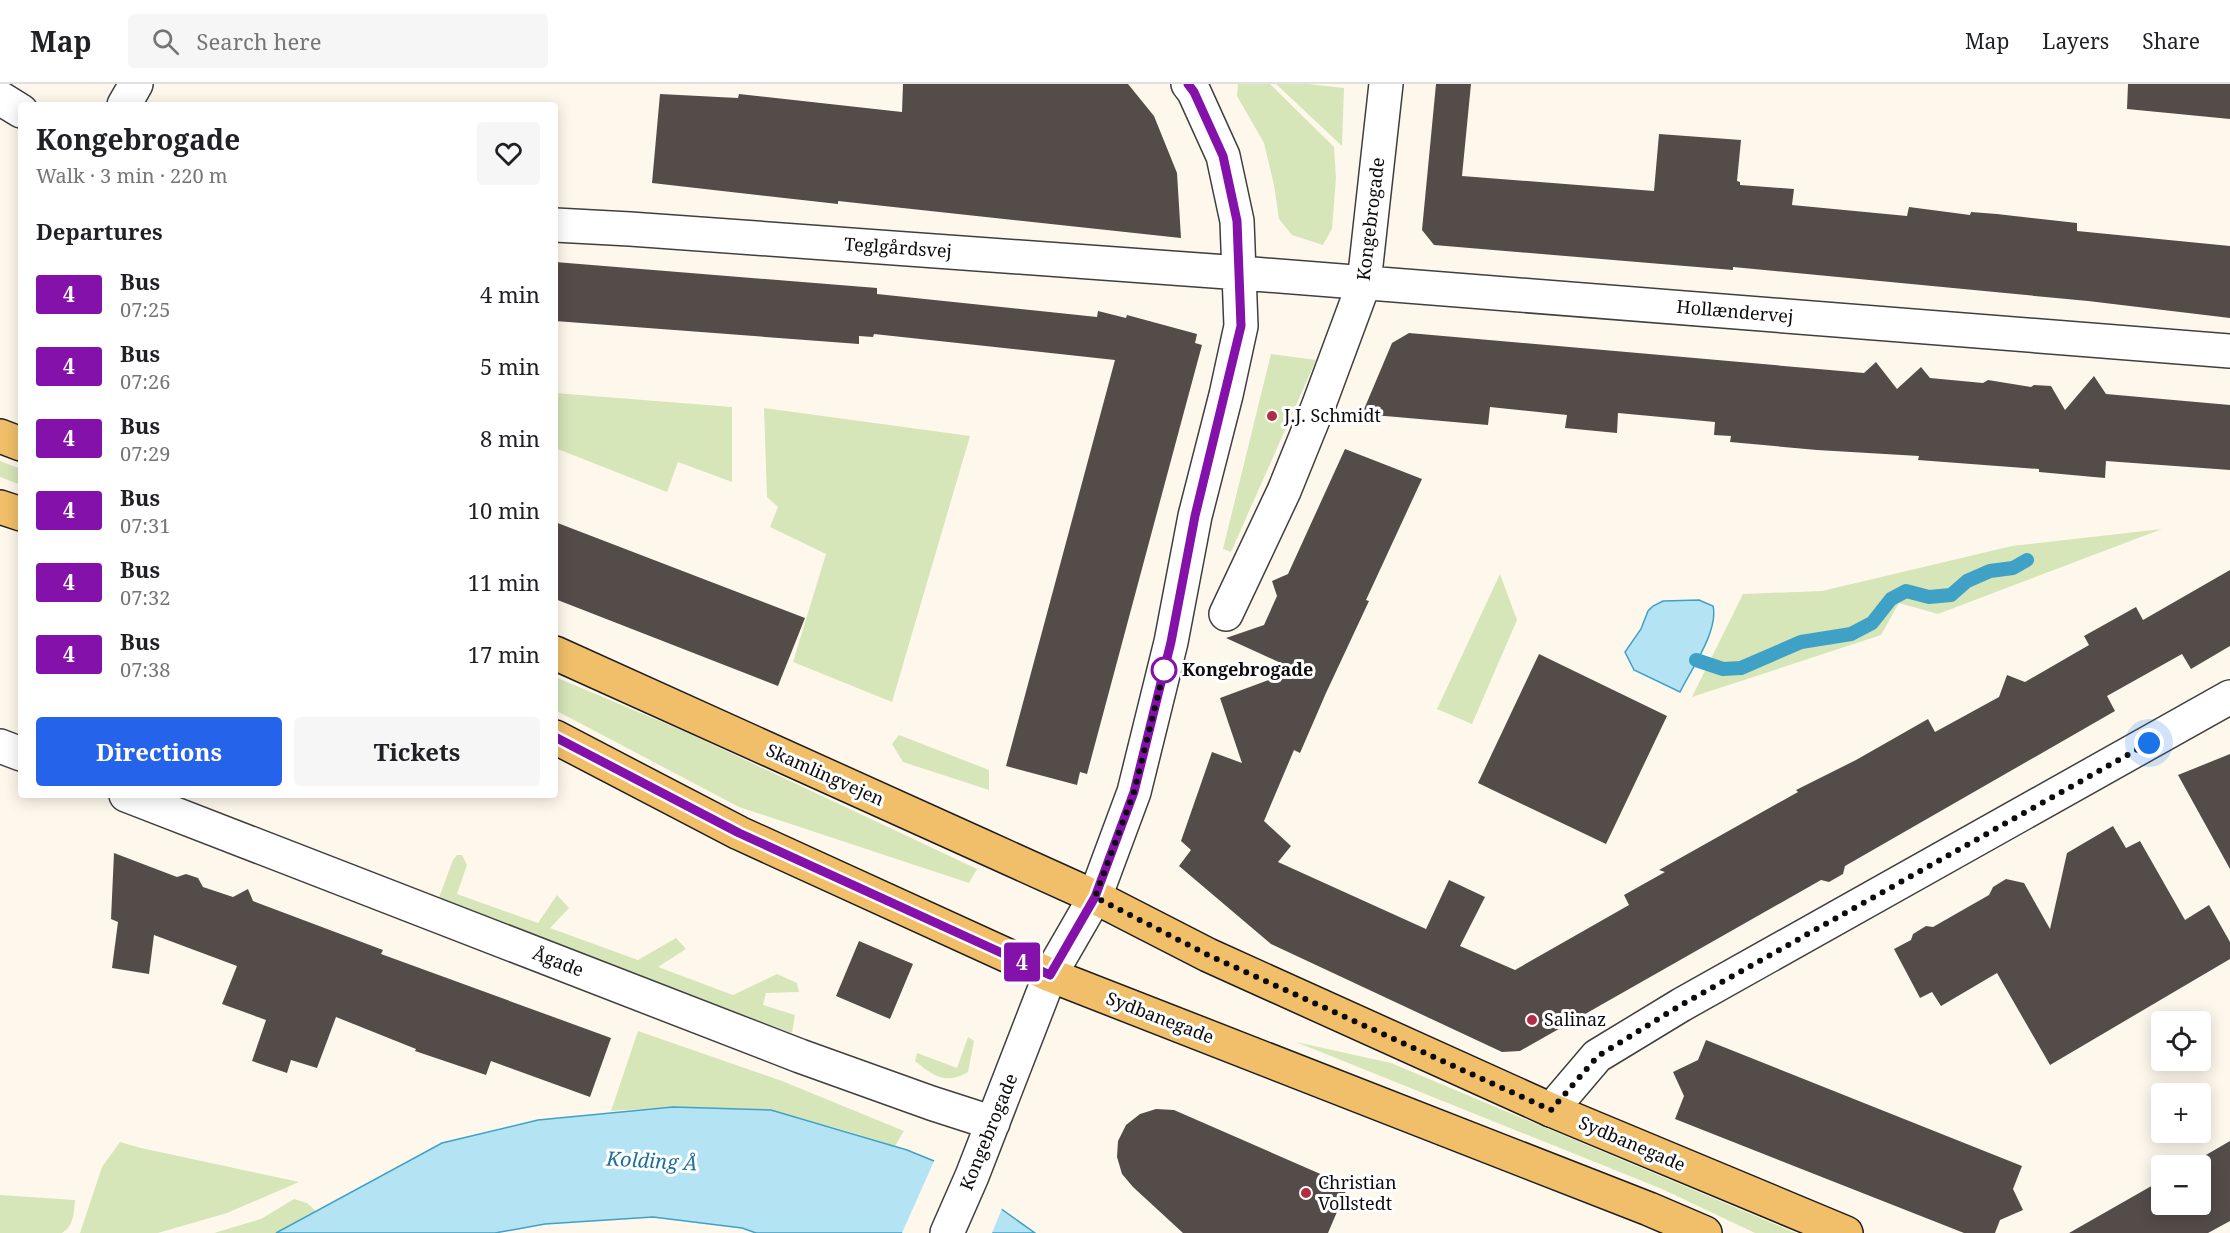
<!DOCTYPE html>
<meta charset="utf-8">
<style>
:root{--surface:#fff;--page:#f6f6f6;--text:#202124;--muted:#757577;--line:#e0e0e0;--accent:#2563eb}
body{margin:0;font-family:"Noto Serif",serif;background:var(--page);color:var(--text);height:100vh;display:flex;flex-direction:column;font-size:22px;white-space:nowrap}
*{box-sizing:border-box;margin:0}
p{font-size:20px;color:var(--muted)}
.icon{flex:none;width:33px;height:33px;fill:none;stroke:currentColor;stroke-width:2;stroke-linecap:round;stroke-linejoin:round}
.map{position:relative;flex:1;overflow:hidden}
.sheet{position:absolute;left:18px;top:18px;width:540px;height:696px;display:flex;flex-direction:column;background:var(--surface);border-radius:6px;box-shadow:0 3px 15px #0003}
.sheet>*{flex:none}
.badge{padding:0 12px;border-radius:4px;font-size:21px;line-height:39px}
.controls{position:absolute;left:2151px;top:927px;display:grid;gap:12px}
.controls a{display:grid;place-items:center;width:60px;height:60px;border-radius:6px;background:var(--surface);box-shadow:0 3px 15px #0003;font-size:30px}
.you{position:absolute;width:30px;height:30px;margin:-15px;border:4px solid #fff;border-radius:50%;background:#1a73e8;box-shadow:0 0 0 9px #1a73e833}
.map>.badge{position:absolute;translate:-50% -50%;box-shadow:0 0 0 3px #fff}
h2{padding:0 18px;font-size:22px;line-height:54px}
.round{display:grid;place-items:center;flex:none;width:63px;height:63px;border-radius:6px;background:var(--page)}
.head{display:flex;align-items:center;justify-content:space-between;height:102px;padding:0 18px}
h1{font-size:28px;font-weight:700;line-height:45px}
.button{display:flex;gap:12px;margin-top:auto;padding:12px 18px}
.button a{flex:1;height:69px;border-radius:6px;background:var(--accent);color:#fff;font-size:24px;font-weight:700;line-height:69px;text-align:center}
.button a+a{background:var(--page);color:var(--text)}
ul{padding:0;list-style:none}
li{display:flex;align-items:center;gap:18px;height:72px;padding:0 18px}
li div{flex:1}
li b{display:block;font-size:22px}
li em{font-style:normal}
li .badge{min-width:66px;font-weight:700;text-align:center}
header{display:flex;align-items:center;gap:36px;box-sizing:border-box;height:84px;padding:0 30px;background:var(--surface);border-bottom:2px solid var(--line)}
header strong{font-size:28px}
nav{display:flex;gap:33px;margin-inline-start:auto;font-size:21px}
.search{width:420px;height:54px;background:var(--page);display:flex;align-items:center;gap:15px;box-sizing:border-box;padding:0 21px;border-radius:6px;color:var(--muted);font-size:22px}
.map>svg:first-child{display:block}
</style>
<header>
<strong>Map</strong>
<div class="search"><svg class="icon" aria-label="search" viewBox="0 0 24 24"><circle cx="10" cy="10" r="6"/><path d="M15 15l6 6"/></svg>Search here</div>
<nav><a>Map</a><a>Layers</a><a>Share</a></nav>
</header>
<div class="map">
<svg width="2230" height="1149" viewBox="0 0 2230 1149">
<rect width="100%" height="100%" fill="#fef8ec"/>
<path fill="#d6e6b8" d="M 1238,0 L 1270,0 L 1334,63 L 1336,94 L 1332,145 L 1323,161 L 1292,151 L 1279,135 L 1274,101 L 1264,59 L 1237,12 Z
M 1276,0 L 1308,0 L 1344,4 L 1342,62 Z
M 1271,270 L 1316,276 L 1231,468 L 1223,465 Z
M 555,309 L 732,323 L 732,398 L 678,378 L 667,408 L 555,364 Z
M 764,324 L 970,352 L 892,618 L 793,578 L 826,470 L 770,443 L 778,423 L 767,413 Z
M 0,377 L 21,385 L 21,401 L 0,393 Z
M 2162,445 L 1938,530 L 1899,519 L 1881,551 L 1692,613 L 1743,510 L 1822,507 L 2012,462 Z
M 1500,490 L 1517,536 L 1472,640 L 1437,625 Z
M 555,593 L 686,648 L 977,785 L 969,799 L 739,723 L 555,626 Z
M 899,651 L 989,686 L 989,706 L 903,678 L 892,660 Z
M 457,771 L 462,771 L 467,781 L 457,810 L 538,839 L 557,811 L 569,824 L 550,844 L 638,876 L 676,854 L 686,865 L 658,883 L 733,911 L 777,890 L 797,899 L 799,908 L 766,909 L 763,921 L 795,931 L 792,949 L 437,819 L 453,776 Z
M 638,947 L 782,997 L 904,1047 L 895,1062 L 847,1047 L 771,1026 L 673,1023 L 611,1027 Z
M 968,953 L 974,957 L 968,988 C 946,1001 933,992 915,977 L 917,969 L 957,984 Z
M 1296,958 L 1391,979 L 1796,1149 L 1755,1149 L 1662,1105 Z
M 120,1058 L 141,1064 L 299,1098 L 227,1129 L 158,1149 L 80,1149 L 102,1083 Z
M 0,1111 L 75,1116 C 74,1128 74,1142 62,1149 L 0,1149 Z
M 294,1115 L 307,1119 L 317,1128 L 276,1149 L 214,1149 L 261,1135 Z"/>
<path fill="#b4e3f3" stroke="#3fa1c6" stroke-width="1.5" d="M 1699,516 L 1713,522 C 1719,546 1691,586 1680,608 L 1634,586 L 1625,568 L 1641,545 L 1648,527 L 1653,522 L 1663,517 Z
M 673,1023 L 771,1026 L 907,1066 L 934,1077 L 1035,1149 L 756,1149 L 742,1144 L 653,1133 L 545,1140 L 495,1149 L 276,1149 L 442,1059 L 538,1036 Z"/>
<path fill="#fef8ec" d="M 935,1075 L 1003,1122 L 992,1149 L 902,1149 Z"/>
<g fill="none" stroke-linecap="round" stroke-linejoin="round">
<path stroke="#3fa1c6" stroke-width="14" d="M 1696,576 L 1723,585 L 1741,584 L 1801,558 L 1851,550 L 1872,539 L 1891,515 L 1906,507 L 1929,513 L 1951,511 L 1967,497 L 1990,487 L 2013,484 L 2027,476"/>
</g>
<path fill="#544c49" d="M 903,0 L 1128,0 L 1154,32 L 1177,89 L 1181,154 L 838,117 L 838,120 L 652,99 L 660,10 L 738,14 L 739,10 L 902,28 Z
M 1436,0 L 1471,0 L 1462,92 L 1654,107 L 1659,50 L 1741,56 L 1737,97 L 1740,98 L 1740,101 L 1794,105 L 1792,121 L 1907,132 L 1909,123 L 1970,131 L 1971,128 L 1997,130 L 2077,139 L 2077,147 L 2230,162 L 2230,234 L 2088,217 L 1733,183 L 1733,186 L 1434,161 L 1422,146 Z
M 2128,0 L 2230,0 L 2230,35 L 2127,25 Z
M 555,178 L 877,204 L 877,210 L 1097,233 L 1098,227 L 1126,234 L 1127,231 L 1197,250 L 1195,259 L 1202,261 L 1181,339 L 1087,690 L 1080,688 L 1077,701 L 1006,682 L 1115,276 L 874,250 L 873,253 L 859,252 L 859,260 L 555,237 Z
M 1409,249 L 1864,289 L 1876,278 L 1897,305 L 1921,283 L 1930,294 L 1983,299 L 1988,296 L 2031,303 L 2034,301 L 2051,302 L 2065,326 L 2094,292 L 2106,310 L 2230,321 L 2230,386 L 2106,377 L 2105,394 L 2039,388 L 2039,385 L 1918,376 L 1919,372 L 1817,366 L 1730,358 L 1731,352 L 1714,351 L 1715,338 L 1618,329 L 1617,349 L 1565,344 L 1567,331 L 1490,323 L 1488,341 L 1362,330 L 1392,259 Z
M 1345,365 L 1422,395 L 1366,516 L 1369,517 L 1326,609 L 1300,669 L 1294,666 L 1264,737 L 1291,762 L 1278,778 L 1426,845 L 1449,796 L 1485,813 L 1460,862 L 1515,886 L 1629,821 L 1624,811 L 1665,788 L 1659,786 L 1798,708 L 1796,706 L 1856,676 L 1928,635 L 1935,648 L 1999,613 L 2007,591 L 2025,598 L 2089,561 L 2084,552 L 2136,523 L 2143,536 L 2230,486 L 2230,562 L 2191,585 L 2182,570 L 2107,612 L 2115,627 L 1845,782 L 1843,790 L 1829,798 L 1821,796 L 1520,967 L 1502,968 L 1271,860 L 1179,782 L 1191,766 L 1181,757 L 1212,668 L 1242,679 L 1220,614 L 1296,586 L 1226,554 L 1264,541 L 1277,512 L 1272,497 L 1288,490 Z
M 555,438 L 805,534 L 778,602 L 555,515 Z
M 1539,570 L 1667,632 L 1606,760 L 1478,699 Z
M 2230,670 L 2230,785 L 2178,691 Z
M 2113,742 L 2126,764 L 2140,757 L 2185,836 L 2209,821 L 2230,858 L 2230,875 L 2050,981 L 1997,889 L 1941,922 L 1932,908 L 1920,914 L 1894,865 L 1911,856 L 1913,850 L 1926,842 L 1933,843 L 1989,811 L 1993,803 L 2006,795 L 2024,799 L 2050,845 L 2067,769 Z
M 114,769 L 177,793 L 186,790 L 198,794 L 203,803 L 233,813 L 248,805 L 253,817 L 383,866 L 381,870 L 611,954 L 590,1013 L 491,977 L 486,991 L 415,967 L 416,965 L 336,933 L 317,984 L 291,976 L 287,989 L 252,977 L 266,936 L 222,920 L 237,882 L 154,851 L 149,890 L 112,884 L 118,838 L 111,835 Z
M 859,857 L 913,880 L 890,935 L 836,912 Z
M 1706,956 L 2022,1082 L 2013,1105 L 2023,1126 L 2000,1136 L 1995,1149 L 1964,1149 L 1675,1035 L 1684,1012 L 1673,988 L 1698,976 Z
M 1156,1025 L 1174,1026 L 1348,1102 L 1328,1149 L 1183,1149 L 1133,1103 L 1122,1090 L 1117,1073 L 1118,1057 L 1126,1041 L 1140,1030 Z
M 2230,1057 L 2230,1137 L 2208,1149 L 2069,1149 L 2162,1096 L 2162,1120 L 2200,1120 L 2200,1082 L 2187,1082 Z"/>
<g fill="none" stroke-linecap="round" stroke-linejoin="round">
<g stroke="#3f3f3f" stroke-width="36">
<path id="minor" d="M 0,14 L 21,27
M 124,21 L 136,0
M 555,141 L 630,145 L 1241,189 L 2230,267
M 1226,530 L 1284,407 L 1318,323 L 1364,199 L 1386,0
M 0,662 L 21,670
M 126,711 L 800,972 L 931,1019 L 993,1039
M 1551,1026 L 1597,972 L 1681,921 L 2230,613
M 947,1149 L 972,1092 L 1050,891 L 1095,813 L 1134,708 L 1171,558 L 1195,432 L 1226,311 L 1241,242 L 1237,137 L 1223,72 L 1194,8 L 1188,0"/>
</g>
<g stroke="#1d1d1d" stroke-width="36">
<path id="major" d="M 0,352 L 21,360
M 0,423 L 21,430
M 555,569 L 980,761 L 1095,813 L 1208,871 L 1551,1026 L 1846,1149
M 555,653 L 739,749 L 1050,891 L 1649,1125 L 1705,1149"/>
</g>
<use href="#minor" stroke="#fff" stroke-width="33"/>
<use href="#major" stroke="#f1bf69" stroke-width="33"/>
</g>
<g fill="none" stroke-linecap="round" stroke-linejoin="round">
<g stroke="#fff" stroke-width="14">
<path id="line" d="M 555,653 L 739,749 L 1050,891 L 1095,813 L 1134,708 L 1171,558 L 1195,432 L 1241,242 L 1237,137 L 1223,72 L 1194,8 L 1188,0"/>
</g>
<use href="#line" stroke="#8311aa" stroke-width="9"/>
<path stroke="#0c0c0c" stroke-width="6" stroke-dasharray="0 10.8" d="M 1164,586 L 1166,579 L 1134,708 L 1095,813 L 1208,871 L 1551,1026 L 1598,972 L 1681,921 L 2149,659"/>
</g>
<g fill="#b42c44" stroke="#fff" stroke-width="2">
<circle cx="1272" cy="332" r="6"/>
<circle cx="1532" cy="936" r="6"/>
<circle cx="1306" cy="1109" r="6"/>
</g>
<circle fill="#fff" stroke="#8311aa" stroke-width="3" cx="1164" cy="586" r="12"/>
<g text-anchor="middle" stroke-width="6" stroke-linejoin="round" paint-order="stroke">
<g font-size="18" fill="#0c0c0c" stroke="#fff">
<text transform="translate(1371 135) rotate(-83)" y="6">Kongebrogade</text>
<text transform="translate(898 164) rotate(4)" y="6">Teglgårdsvej</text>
<text transform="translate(1735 228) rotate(5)" y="6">Hollændervej</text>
<text transform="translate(825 691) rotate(24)" y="6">Skamlingvejen</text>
<text transform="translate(558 878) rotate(21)" y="6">Ågade</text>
<text transform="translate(1160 934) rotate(21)" y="6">Sydbanegade</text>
<text transform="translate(989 1048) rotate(-68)" y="6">Kongebrogade</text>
<text transform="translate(1632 1060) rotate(23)" y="6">Sydbanegade</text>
</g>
<g font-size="18" fill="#0c0c0c" stroke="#fff" text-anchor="start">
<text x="1284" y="338">J.J. Schmidt</text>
<text x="1544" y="942">Salinaz</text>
<text x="1318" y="1105">Christian<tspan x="1318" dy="21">Vollstedt</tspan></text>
</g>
<g font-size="18" font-weight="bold" fill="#0c0c0c" stroke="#fff" text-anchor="start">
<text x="1182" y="592">Kongebrogade</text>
</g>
<g font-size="20" font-style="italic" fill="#1d7197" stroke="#fff">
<text transform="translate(652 1077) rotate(3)" y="7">Kolding Å</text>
</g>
</g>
</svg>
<div class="controls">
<a><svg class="icon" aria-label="locate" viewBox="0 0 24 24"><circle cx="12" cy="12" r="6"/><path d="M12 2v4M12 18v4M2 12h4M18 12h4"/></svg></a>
<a>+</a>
<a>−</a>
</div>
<div class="you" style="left:2149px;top:659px"></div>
<b class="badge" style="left:1022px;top:878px;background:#8311aa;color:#fff">4</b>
<section class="sheet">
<div class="head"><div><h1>Kongebrogade</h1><p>Walk · 3 min · 220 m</p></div><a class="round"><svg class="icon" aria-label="heart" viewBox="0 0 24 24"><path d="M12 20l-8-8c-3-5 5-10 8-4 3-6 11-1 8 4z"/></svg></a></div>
<h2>Departures</h2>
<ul>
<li><span class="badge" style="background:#8311aa;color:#fff">4</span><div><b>Bus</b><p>07:25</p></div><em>4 min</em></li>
<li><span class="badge" style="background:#8311aa;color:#fff">4</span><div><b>Bus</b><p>07:26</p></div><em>5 min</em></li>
<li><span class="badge" style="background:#8311aa;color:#fff">4</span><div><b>Bus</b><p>07:29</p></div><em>8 min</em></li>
<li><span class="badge" style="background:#8311aa;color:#fff">4</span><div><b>Bus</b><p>07:31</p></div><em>10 min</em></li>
<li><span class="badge" style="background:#8311aa;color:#fff">4</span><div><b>Bus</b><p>07:32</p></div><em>11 min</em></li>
<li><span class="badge" style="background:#8311aa;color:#fff">4</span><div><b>Bus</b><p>07:38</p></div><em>17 min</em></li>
</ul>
<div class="button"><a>Directions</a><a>Tickets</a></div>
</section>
</div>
